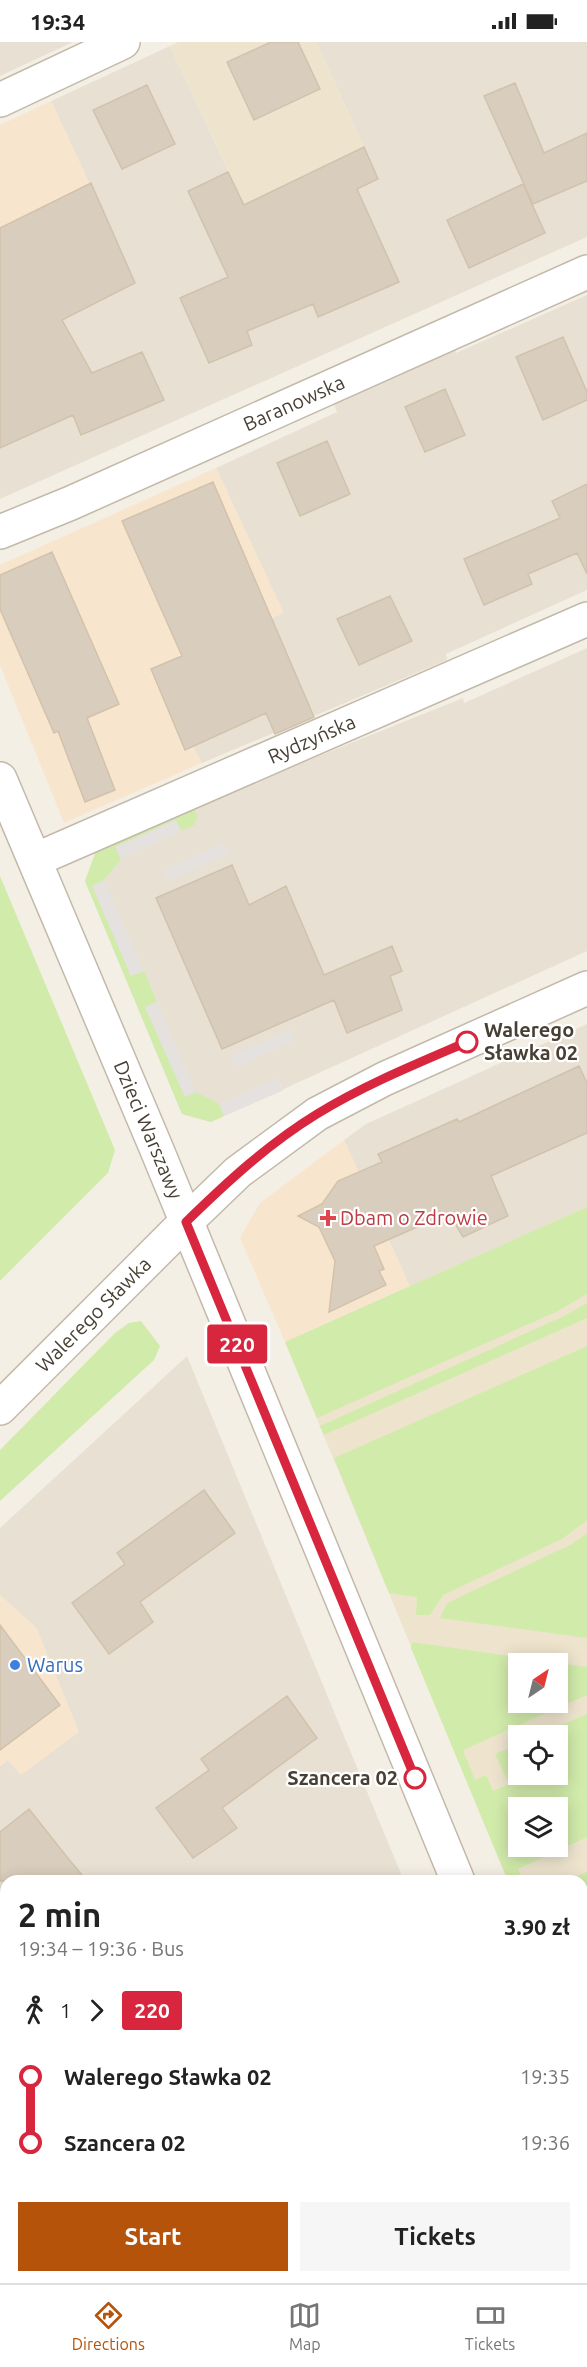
<!DOCTYPE html>
<meta charset="utf-8">
<style>
:root{--surface:#fff;--page:#f6f6f6;--text:#222;--muted:#767676;--line:#e0e0e0;--accent:#b45309}
body{margin:0;font-family:Ubuntu,sans-serif;background:var(--page);color:var(--text);height:100vh;display:flex;flex-direction:column;font-size:22px;white-space:nowrap}
*{box-sizing:border-box;margin:0}
p{font-size:20px;color:var(--muted)}
.icon{flex:none;width:33px;height:33px;fill:none;stroke:currentColor;stroke-width:2;stroke-linecap:round;stroke-linejoin:round}
.map{position:relative;flex:1;overflow:hidden}
.side{position:absolute;left:0px;top:1833px;width:588px;height:408px;display:flex;flex-direction:column;background:var(--surface);border-radius:18px 18px 0 0;box-shadow:0 3px 15px #0003}
.side>*{flex:none}
.badge{padding:0 12px;border-radius:4px;font-size:21px;line-height:39px}
.needle{width:39px;rotate:35deg}
.controls{position:absolute;left:508px;top:1611px;display:grid;gap:12px}
.controls a{display:grid;place-items:center;width:60px;height:60px;border-radius:0px;background:var(--surface);box-shadow:0 3px 15px #0003;font-size:30px}
.map>.badge{position:absolute;translate:-50% -50%;box-shadow:0 0 0 3px #fff}
.legs{display:flex;align-items:center;gap:9px;height:66px;padding:0 18px;font-size:20px}
.legs p{margin-inline-start:auto}
.summary{display:flex;align-items:center;justify-content:space-between;height:102px;padding:0 18px}
h1{font-size:33px;font-weight:700;line-height:45px}
.button{display:flex;gap:12px;margin-top:auto;padding:12px 18px}
.button a{flex:1;height:69px;border-radius:0px;background:var(--accent);color:#fff;font-size:24px;font-weight:700;line-height:69px;text-align:center}
.button a+a{background:var(--page);color:var(--text)}
ul{padding:0 18px;list-style:none}
li{display:flex;align-items:center;gap:21px;height:66px;font-size:22px}
li i{display:grid;place-items:center;width:9px;height:100%;margin:0 8px;background:currentColor}
li i::after{content:'';width:15px;height:15px;margin:-8px;border:4px solid;border-radius:50%;background:var(--surface)}
li p{margin-inline-start:auto}
li:first-child i{background:linear-gradient(#0000 50%,currentColor 0)}
li:last-child i{background:linear-gradient(currentColor 50%,#0000 0)}
.status{display:flex;justify-content:space-between;align-items:center;height:42px;padding:0 30px;background:var(--surface);direction:ltr}
.status svg{height:16px;fill:currentColor}
.menu{display:flex;justify-content:space-around;align-items:center;height:84px;border-top:2px solid var(--line);background:var(--surface);font-size:16px;color:var(--muted)}
.menu a{display:grid;justify-items:center;gap:3px}
.menu .on{color:var(--accent)}
.map>svg:first-child{display:block}
</style>
<div class="status"><b>19:34</b><svg viewBox="0 0 49 12"><path d="M0 12V9h3v3zM5 12V6h3v6zM10 12V3h3v9zM15 12V0h3v12zM26 1h20v11H26zM47 4h2v5h-2z"/></svg></div>
<div class="map">
<svg width="587" height="2241" viewBox="0 0 587 2241">
<rect width="100%" height="100%" fill="#f4efe5"/>
<path fill="#e8e1d3" d="M 0,0 L 73,0 L 0,34 Z
M 316,0 L 587,0 L 587,195 L 0,457 L 0,261 L 124,216 L 51,59 L 170,4 L 244,163 L 364,105 Z
M 587,253 L 587,548 L 446,612 L 447,618 L 202,721 L 193,705 L 185,708 L 151,627 L 283,571 L 216,426 L 337,370 L 333,360 L 455,306 L 456,311 Z
M 587,606 L 587,909 L 211,1080 L 182,1072 L 85,839 L 96,809 L 219,754 L 463,656 L 464,661 Z
M 587,982 L 587,1165 L 410,1245 L 344,1098 L 366,1082 Z
M 187,1314 L 404,1839 L 6,1839 L 6,2235 L 345,2235 L 331,2241 L 0,2241 L 0,1724 L 8,1718 L 21,1733 L 37,1587 L 0,1553 L 0,1486 Z"/>
<path fill="#f8e5ce" d="M 51,59 L 124,216 L 90,233 L 0,261 L 0,83 Z
M 216,426 L 284,571 L 151,627 L 184,708 L 193,705 L 202,721 L 64,781 L 0,623 L 0,523 Z
M 344,1098 L 410,1245 L 285,1300 L 240,1196 L 260,1161 Z
M 0,1553 L 37,1587 L 79,1690 L 21,1733 L 8,1718 L 0,1724 Z"/>
<path fill="#eee4ce" fill-rule="evenodd" d="M 178,0 L 316,0 L 364,105 L 284,144 L 246,167 L 170,4 Z
M 587,1165 L 587,2030 L 582,2017 L 582,1839 L 508,1839 L 285,1300 ZM 519,1622 L 558,1622 L 558,1660 L 519,1660 ZM 519,1694 L 558,1694 L 558,1732 L 519,1732 ZM 519,1766 L 558,1766 L 558,1804 L 519,1804 Z"/>
<path fill="#d1ebab" fill-rule="evenodd" d="M 194,766 L 198,775 L 194,783 L 181,789 L 175,778 L 116,805 L 121,817 L 104,838 L 92,844 L 131,934 L 144,929 L 157,960 L 145,965 L 185,1055 L 196,1050 L 219,1062 L 224,1074 L 211,1080 L 182,1072 L 85,839 L 96,809 Z
M 0,834 L 115,1108 L 108,1131 L 0,1239 Z
M 587,1165 L 587,1252 L 556,1270 L 317,1376 L 285,1300 Z
M 587,1261 L 587,1276 L 324,1393 L 320,1384 L 562,1275 Z
M 141,1279 L 160,1304 L 154,1318 L 0,1459 L 0,1408 L 115,1291 L 129,1281 Z
M 587,1304 L 587,1478 L 562,1497 L 443,1553 L 430,1573 L 416,1573 L 417,1555 L 389,1551 L 334,1416 Z
M 587,1491 L 587,1596 L 440,1576 L 447,1561 L 572,1502 Z
M 412,1600 L 587,1625 L 587,1653 L 463,1708 L 475,1738 L 486,1733 L 493,1749 L 509,1742 L 495,1712 L 519,1702 L 519,1732 L 558,1732 L 558,1694 L 538,1693 L 587,1672 L 587,1795 L 518,1827 L 523,1839 L 508,1839 L 411,1606 ZM 519,1622 L 558,1622 L 558,1660 L 519,1660 ZM 519,1766 L 558,1766 L 558,1804 L 519,1804 Z
M 587,1830 L 587,2030 L 582,2017 L 582,1839 L 567,1839 Z
M 515,2235 L 558,2235 L 563,2241 L 506,2241 Z"/>
<path fill="#e4e1de" d="M 176,778 L 181,789 L 121,817 L 115,805 Z
M 223,801 L 228,812 L 168,839 L 163,828 Z
M 104,838 L 144,929 L 131,934 L 92,844 Z
M 157,960 L 196,1050 L 185,1055 L 145,965 Z
M 290,988 L 295,999 L 236,1025 L 231,1014 Z
M 278,1036 L 284,1048 L 224,1074 L 219,1062 Z"/>
<path fill="#d9cdbd" stroke="#d2c2ac" stroke-width="1.5" d="M 271,0 L 298,0 L 320,47 L 254,78 L 227,20 Z
M 515,41 L 544,111 L 587,91 L 587,139 L 533,162 L 484,54 Z
M 147,43 L 175,102 L 122,127 L 93,68 Z
M 364,105 L 378,137 L 357,147 L 399,240 L 318,275 L 313,262 L 247,289 L 252,303 L 209,321 L 180,256 L 228,235 L 188,149 L 228,130 L 244,163 Z
M 91,141 L 135,241 L 62,278 L 92,331 L 142,310 L 164,358 L 81,393 L 73,373 L 0,406 L 0,186 Z
M 523,142 L 545,191 L 469,226 L 447,178 Z
M 563,295 L 587,350 L 587,358 L 543,378 L 516,315 Z
M 445,347 L 465,393 L 425,410 L 405,365 Z
M 327,399 L 350,452 L 300,474 L 277,421 Z
M 213,440 L 314,675 L 275,692 L 266,671 L 185,708 L 151,627 L 182,614 L 122,479 Z
M 587,442 L 587,532 L 577,511 L 528,532 L 532,542 L 484,563 L 464,517 L 560,476 L 552,459 Z
M 52,510 L 119,662 L 87,676 L 115,748 L 85,760 L 58,689 L 54,691 L 0,567 L 0,533 Z
M 390,554 L 412,599 L 359,623 L 337,577 Z
M 232,823 L 249,863 L 286,844 L 324,933 L 392,904 L 402,929 L 390,934 L 402,968 L 347,991 L 334,958 L 222,1007 L 156,856 Z
M 579,1024 L 587,1041 L 587,1091 L 491,1134 L 508,1174 L 463,1195 L 449,1171 L 374,1204 L 384,1227 L 379,1229 L 386,1243 L 329,1270 L 335,1219 L 319,1185 L 298,1174 L 322,1162 L 338,1139 L 382,1120 L 378,1112 L 457,1077 L 459,1080 Z
M 204,1448 L 235,1491 L 140,1560 L 153,1580 L 109,1612 L 72,1561 L 125,1522 L 117,1511 Z
M 0,1583 L 60,1663 L 0,1708 Z
M 287,1654 L 317,1696 L 222,1766 L 237,1786 L 193,1816 L 156,1766 L 209,1728 L 201,1717 Z
M 29,1767 L 67,1815 L 87,1839 L 0,1839 L 0,1790 Z"/>
<g fill="none" stroke-linecap="round" stroke-linejoin="round">
<g stroke="#c3b9aa" stroke-width="36">
<g id="minor">
<path d="M 0,58 L 123,0"/>
<path id="s1" d="M 0,490 L 71,461 L 587,230"/>
<path id="s2" d="M 35,818 L 587,577"/>
<path d="M 186,1180 L 238,1130 L 317,1072 L 384,1037 L 587,946"/>
<path d="M 582,2188 L 587,2186"/>
<path d="M 463,2241 L 476,2235"/>
</g>
</g>
<g stroke="#c3b9aa" stroke-width="36">
<g id="tertiary">
<path id="s3" d="M 0,737 L 157,1108 L 458,1839"/>
<path id="s4" d="M 0,1366 L 186,1180"/>
<path d="M 582,2141 L 587,2153"/>
</g>
</g>
<use href="#minor" stroke="#fff" stroke-width="33"/>
<use href="#tertiary" stroke="#fff" stroke-width="33"/>
</g>
<g fill="none" stroke-linecap="round" stroke-linejoin="round">
<g stroke="#fff" stroke-width="14">
<path id="line-1" d="M 415,1736 L 186,1180 C 227,1140 268,1102 317,1072 C 364,1043 416,1022 467,1000"/>
</g>
<use href="#line-1" stroke="#d7263d" stroke-width="9"/>
</g>
<g fill="#fff" stroke="#d7263d" stroke-width="3">
<circle cx="467" cy="1000" r="10"/>
<circle cx="415" cy="1736" r="10"/>
</g>
<path fill="#e0444e" stroke="#fff" stroke-width="2" d="M325 1167h6v6h6v6h-6v6h-6v-6h-6v-6h6z"/>
<circle fill="#3f7fe0" stroke="#fff" stroke-width="2" cx="15" cy="1623" r="6"/>
<g text-anchor="middle" stroke-width="4.5" stroke-linejoin="round" paint-order="stroke">
<g font-size="20" fill="#473f34" stroke="#fff">
<text dy="7" stroke="none"><textPath href="#s1" startOffset="321">Baranowska</textPath></text>
<text dy="7" stroke="none"><textPath href="#s2" startOffset="302">Rydzyńska</textPath></text>
<text dy="7" stroke="none"><textPath href="#s3" startOffset="381">Dzieci Warszawy</textPath></text>
<text dy="7" stroke="none"><textPath href="#s4" startOffset="132">Walerego Sławka</textPath></text>
</g>
<g font-size="20" font-weight="bold" fill="#473f34" stroke="#fff" text-anchor="start">
<text x="484" y="995">Walerego<tspan x="484" dy="23">Sławka 02</tspan></text>
<text x="398" y="1743" text-anchor="end">Szancera 02</text>
</g>
<g font-size="20" fill="#be3a42" stroke="#fff" text-anchor="start">
<text x="340" y="1183">Dbam o Zdrowie</text>
</g>
<g font-size="20" fill="#366cbe" stroke="#fff" text-anchor="start">
<text x="27" y="1630">Warus</text>
</g>
</g>
</svg>
<div class="controls">
<a><svg class="needle" viewBox="-14 -14 28 28"><path d="M0-13l5 13h-10z" fill="#e53935"/><path d="M0 13l5-13h-10z" fill="#767676"/></svg></a>
<a><svg class="icon" aria-label="locate" viewBox="0 0 24 24"><circle cx="12" cy="12" r="6"/><path d="M12 2v4M12 18v4M2 12h4M18 12h4"/></svg></a>
<a><svg class="icon" aria-label="layers" viewBox="0 0 24 24"><path d="M12 4l9 5-9 5-9-5zM3 14l9 5 9-5"/></svg></a>
</div>
<b class="badge" style="left:237px;top:1302px;background:#d7263d;color:#fff">220</b>
<section class="side">
<div class="summary"><div><h1>2 min</h1><p>19:34 – 19:36 · Bus</p></div><b>3.90 zł</b></div>
<div class="legs"><svg class="icon" aria-label="walk" viewBox="0 0 24 24"><circle cx="13" cy="4" r="2"/><path d="M13 8l-2 6 4 7M11 14l-3 7M7 12l3-4h3l4 4"/></svg>1<svg class="icon" aria-label="forward" viewBox="0 0 24 24"><path d="M9 5l7 7-7 7"/></svg><b class="badge" style="background:#d7263d;color:#fff">220</b></div>
<ul>
<li><i style="color:#d7263d"></i><b>Walerego Sławka 02</b><p>19:35</p></li>
<li><i style="color:#d7263d"></i><b>Szancera 02</b><p>19:36</p></li>
</ul>
<div class="button"><a>Start</a><a>Tickets</a></div>
</section>
</div>
<nav class="menu">
<a class="on"><svg class="icon" aria-label="directions" viewBox="0 0 24 24"><path d="M12 3l9 9-9 9-9-9zM9 14v-3h6M13 9l2 2-2 2"/></svg>Directions</a>
<a><svg class="icon" aria-label="map" viewBox="0 0 24 24"><path d="M3 6l6-2 6 2 6-2v14l-6 2-6-2-6 2zM9 4v14M15 6v14"/></svg>Map</a>
<a><svg class="icon" aria-label="tickets" viewBox="0 0 24 24"><path d="M3 7h18v10H3zM15 7v10"/></svg>Tickets</a>
</nav>
